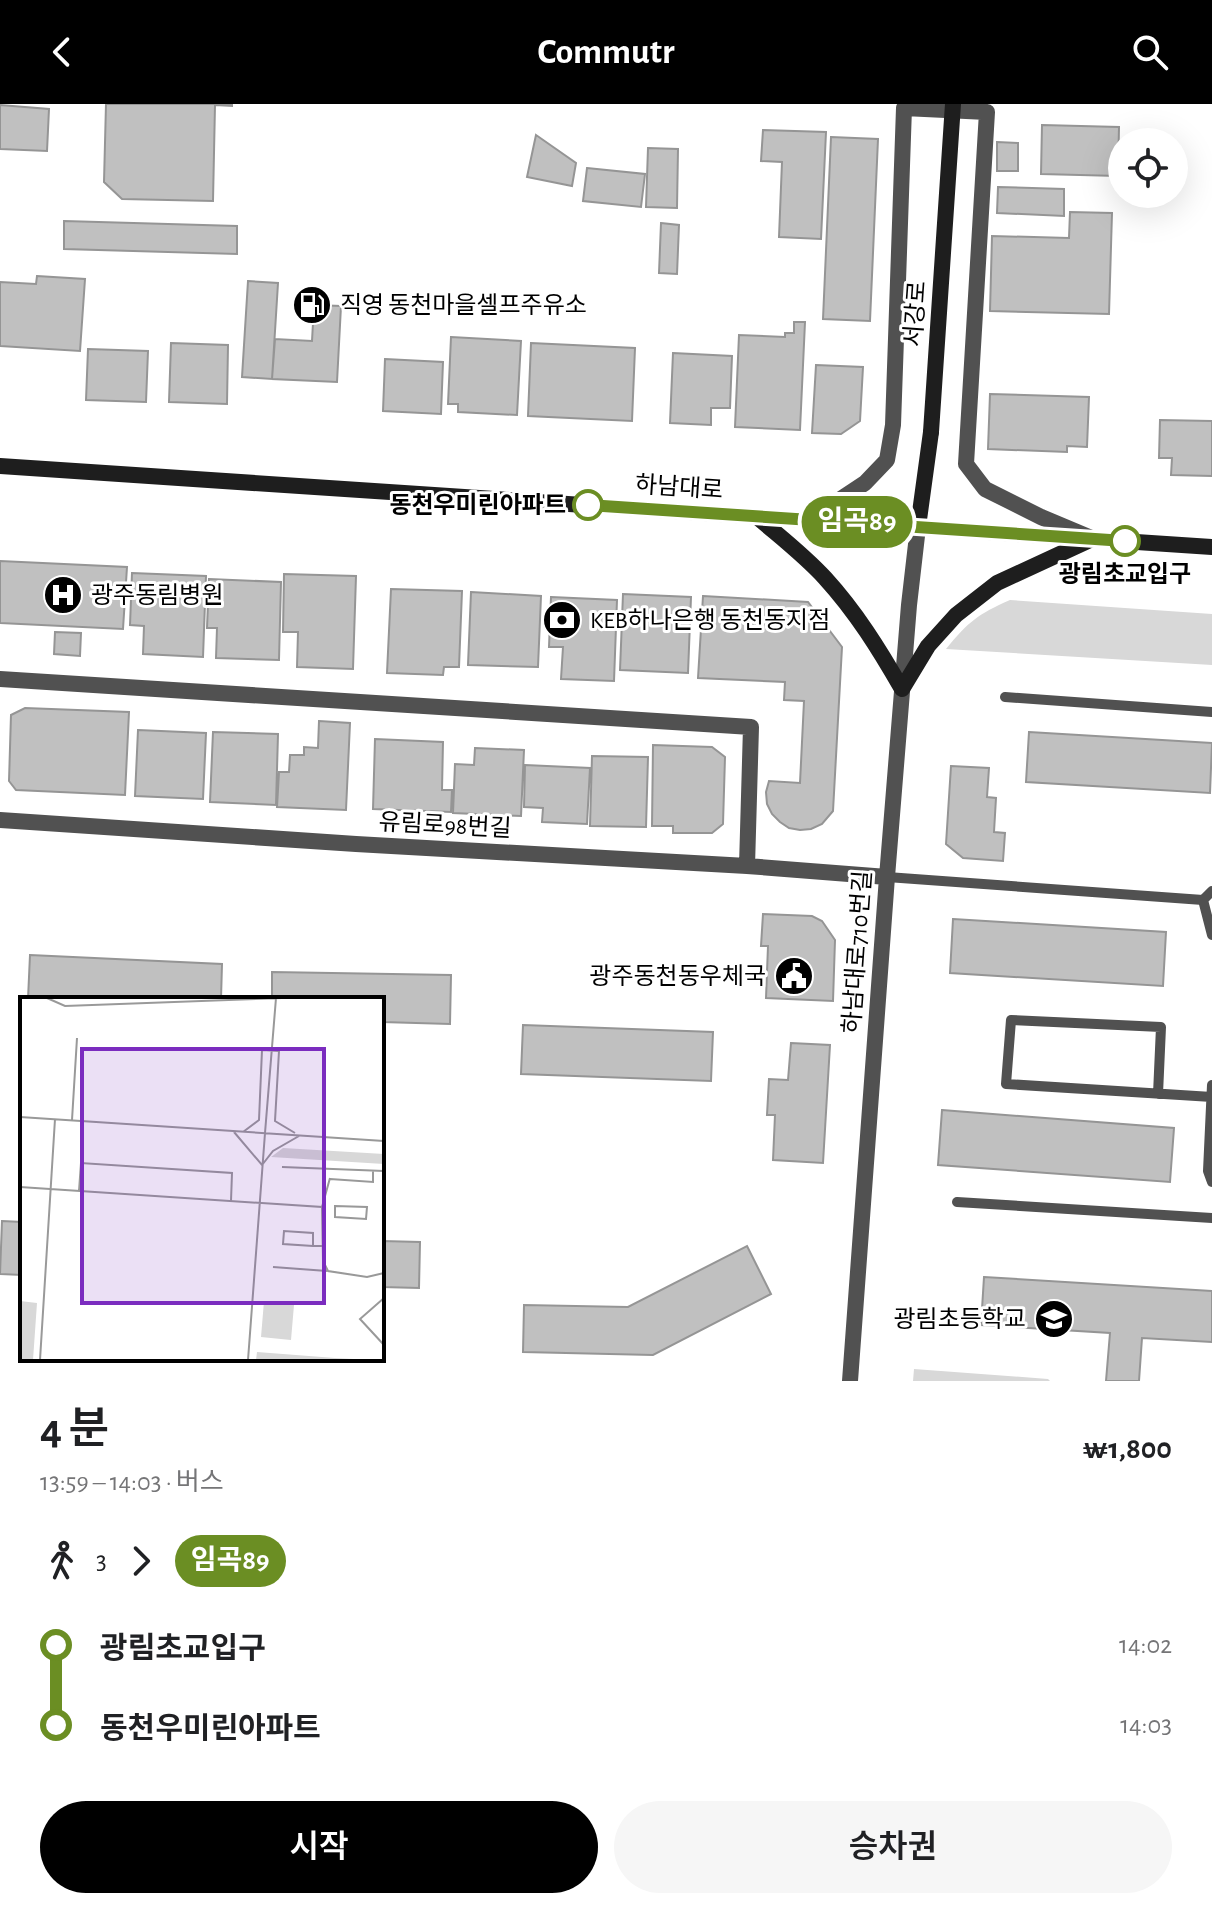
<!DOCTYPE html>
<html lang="ko">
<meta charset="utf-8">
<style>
:root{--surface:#fff;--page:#f6f6f6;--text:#202124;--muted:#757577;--accent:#000}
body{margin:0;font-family:"Alegreya Sans","Noto Sans KR",sans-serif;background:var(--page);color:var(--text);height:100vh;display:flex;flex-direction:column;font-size:30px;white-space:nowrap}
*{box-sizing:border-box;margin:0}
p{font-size:26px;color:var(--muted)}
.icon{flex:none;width:44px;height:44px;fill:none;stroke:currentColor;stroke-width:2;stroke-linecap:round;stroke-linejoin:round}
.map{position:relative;height:1277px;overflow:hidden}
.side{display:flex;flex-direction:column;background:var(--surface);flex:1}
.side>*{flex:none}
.badge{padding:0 16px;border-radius:26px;font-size:28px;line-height:52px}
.controls{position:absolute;left:1108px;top:24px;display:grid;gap:16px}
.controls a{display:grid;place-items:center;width:80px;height:80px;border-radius:50%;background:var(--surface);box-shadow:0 8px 32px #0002;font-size:40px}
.map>.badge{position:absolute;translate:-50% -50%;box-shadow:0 0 0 4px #fff}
.legs{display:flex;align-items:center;gap:12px;height:88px;padding:0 40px;font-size:26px}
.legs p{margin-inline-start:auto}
.summary{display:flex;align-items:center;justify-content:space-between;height:136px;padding:0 40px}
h1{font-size:44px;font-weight:600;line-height:60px}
.button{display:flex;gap:16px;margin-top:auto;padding:16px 40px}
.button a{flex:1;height:92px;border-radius:48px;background:var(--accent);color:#fff;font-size:32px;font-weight:600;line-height:92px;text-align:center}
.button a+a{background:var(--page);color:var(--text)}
ul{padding:0 40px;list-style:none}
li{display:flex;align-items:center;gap:28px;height:80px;font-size:30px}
li i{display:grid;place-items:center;width:12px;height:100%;margin:0 10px;background:currentColor}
li i::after{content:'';width:20px;height:20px;margin:-10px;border:6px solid;border-radius:50%;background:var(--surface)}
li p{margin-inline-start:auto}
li:first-child i{background:linear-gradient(#0000 50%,currentColor 0)}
li:last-child i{background:linear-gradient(currentColor 50%,#0000 0)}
header{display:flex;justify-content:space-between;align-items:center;height:104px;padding:0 40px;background:var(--accent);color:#fff;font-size:36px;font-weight:600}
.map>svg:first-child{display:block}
</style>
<header><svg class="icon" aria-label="back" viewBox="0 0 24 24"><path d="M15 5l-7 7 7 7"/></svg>Commutr<svg class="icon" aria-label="search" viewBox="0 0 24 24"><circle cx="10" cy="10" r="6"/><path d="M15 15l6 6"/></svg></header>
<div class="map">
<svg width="1212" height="1277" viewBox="0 0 1212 1277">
<rect width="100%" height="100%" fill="#fff"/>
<path fill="#d8d8d8" d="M 1010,496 L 1212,510 L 1212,561 L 946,545 C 968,518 978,510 1010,496 Z
M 914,1265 L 1048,1275 L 1050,1277 L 913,1277 Z"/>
<path fill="#c0c0c0" stroke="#959595" stroke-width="2" d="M 106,0 L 232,0 L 232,2 L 215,1 L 213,97 L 122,95 L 104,78 Z
M 0,1 L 49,5 L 47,47 L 0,45 Z
M 1042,21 L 1119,23 L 1118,72 L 1041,70 Z
M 763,26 L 826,28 L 821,135 L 779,133 L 782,58 L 761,57 Z
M 536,31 L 576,59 L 572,82 L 527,73 Z
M 831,33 L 878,35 L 870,217 L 823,215 Z
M 997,38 L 1018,39 L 1018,67 L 997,67 Z
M 648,44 L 678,45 L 677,104 L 646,103 Z
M 587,64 L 645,70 L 641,103 L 583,97 Z
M 998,83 L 1064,85 L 1064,112 L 997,109 Z
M 1070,108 L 1112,109 L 1109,210 L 990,207 L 992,132 L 1069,134 Z
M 64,117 L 237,122 L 237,150 L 64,145 Z
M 661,119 L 679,121 L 677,170 L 659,169 Z
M 37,172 L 85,175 L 80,247 L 0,242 L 0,178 L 36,180 Z
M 248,177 L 278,179 L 272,275 L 242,273 Z
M 314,201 L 341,202 L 337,278 L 272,275 L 275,235 L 312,237 Z
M 794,218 L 805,218 L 800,326 L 735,323 L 739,231 L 785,233 L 785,229 L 794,229 Z
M 451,233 L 521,237 L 517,311 L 458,308 L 458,300 L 448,300 Z
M 171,239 L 228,241 L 227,300 L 169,298 Z
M 531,239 L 635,244 L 632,317 L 528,312 Z
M 88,245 L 148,247 L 146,298 L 86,296 Z
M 673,249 L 732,252 L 730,304 L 711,304 L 711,321 L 670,319 Z
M 385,255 L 443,258 L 441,310 L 383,307 Z
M 816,261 L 863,263 L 860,317 L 841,330 L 812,329 Z
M 990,290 L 1089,293 L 1087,343 L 1067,342 L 1067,348 L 988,345 Z
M 1160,316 L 1212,317 L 1212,372 L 1171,371 L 1172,354 L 1159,354 Z
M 0,457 L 127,463 L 123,525 L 0,519 Z
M 132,469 L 206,472 L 203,553 L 143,550 L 144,522 L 130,521 Z
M 284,470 L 356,472 L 353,565 L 297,563 L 298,528 L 283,528 Z
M 209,475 L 281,478 L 279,556 L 216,554 L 217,524 L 207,524 Z
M 391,485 L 462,487 L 459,563 L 444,563 L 443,571 L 387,569 Z
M 471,488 L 541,492 L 538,563 L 468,561 Z
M 623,490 L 691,493 L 688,569 L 620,566 Z
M 703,492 L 808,498 L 842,543 L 833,707 L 822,720 L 811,725 L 800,726 L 789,724 L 780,718 L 772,710 L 767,700 L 766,688 L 769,677 L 800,679 L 804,597 L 784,596 L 785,578 L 698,574 Z
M 551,493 L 617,496 L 614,577 L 561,575 L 563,543 L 549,543 Z
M 55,528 L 81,529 L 80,552 L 54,550 Z
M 25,604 L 129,608 L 125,691 L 16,686 L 9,677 L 11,611 Z
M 319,617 L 350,619 L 346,706 L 277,703 L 279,668 L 289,668 L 290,651 L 304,651 L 304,643 L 318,644 Z
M 138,626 L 206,629 L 203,695 L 135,692 Z
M 213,628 L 278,630 L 276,701 L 210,698 Z
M 1029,628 L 1212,639 L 1210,689 L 1026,678 Z
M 375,635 L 443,638 L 442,686 L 452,686 L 451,708 L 373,705 Z
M 653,641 L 712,643 L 725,653 L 723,720 L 712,729 L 673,729 L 673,722 L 652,722 Z
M 475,644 L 524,646 L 521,712 L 453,709 L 455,660 L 474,661 Z
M 592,652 L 648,653 L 646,723 L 590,722 Z
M 525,661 L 590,664 L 587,720 L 542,718 L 543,704 L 524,703 Z
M 951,662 L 989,664 L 987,693 L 996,694 L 994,728 L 1005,729 L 1003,757 L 963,754 L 946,740 Z
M 763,810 L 812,812 L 822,817 L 835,836 L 833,897 L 766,894 L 768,842 L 761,842 Z
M 953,815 L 1166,828 L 1163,882 L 950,869 Z
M 30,851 L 222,860 L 221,895 L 28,895 Z
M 272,868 L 451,871 L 450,920 L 382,918 L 382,895 L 272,895 Z
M 523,921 L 713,928 L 711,977 L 521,970 Z
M 791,939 L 830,941 L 823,1059 L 773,1056 L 775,1011 L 767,1011 L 769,975 L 788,976 Z
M 942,1006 L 1174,1024 L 1170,1078 L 938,1061 Z
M 2,1117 L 22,1118 L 22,1171 L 0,1170 Z
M 382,1137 L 420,1138 L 419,1184 L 382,1183 Z
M 747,1142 L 771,1190 L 653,1251 L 523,1248 L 524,1201 L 628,1203 Z
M 984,1173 L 1212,1187 L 1212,1238 L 1142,1234 L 1139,1277 L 1106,1277 L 1110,1229 L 981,1221 Z"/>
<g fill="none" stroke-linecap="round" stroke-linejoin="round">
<path stroke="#515151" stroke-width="10" d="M 1005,593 L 1212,608
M 887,773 L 1203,796 L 1212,831
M 1203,796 L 1212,787
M 1212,981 L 1208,1067 L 1212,1078
M 1158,990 L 1161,923 L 1011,916 L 1006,980 L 1212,993
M 957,1098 L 1212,1114"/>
<path stroke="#515151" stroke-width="16" d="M 809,416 L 865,379 L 887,356 L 893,321 L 904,4 L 987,8 L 966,360 L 985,385 L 1041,413 L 1091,434
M 0,575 L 751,623 L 747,762
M 0,716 L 356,740 L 747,762 L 887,773
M 850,1277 L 887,773 L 909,501 L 918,423"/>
<path stroke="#1e1e1e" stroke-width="16" d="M 0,362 L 1212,443
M 756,412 C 779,432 804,451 825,474 C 856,508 879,545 902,585 L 928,542 L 956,511 L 997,479 L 1090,436
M 918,423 L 931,328"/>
<path stroke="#1e1e1e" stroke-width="16" d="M 931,328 L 953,0"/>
</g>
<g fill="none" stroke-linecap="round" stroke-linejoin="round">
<g stroke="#fff" stroke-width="18">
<path id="line-1" d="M 588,401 L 1125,437"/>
</g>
<use href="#line-1" stroke="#6b8e23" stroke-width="12"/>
</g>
<defs>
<g id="fuel-disc" transform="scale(2)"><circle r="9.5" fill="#000" stroke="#fff"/><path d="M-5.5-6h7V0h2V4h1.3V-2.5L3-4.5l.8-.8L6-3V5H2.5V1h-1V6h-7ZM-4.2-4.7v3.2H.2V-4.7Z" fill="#fff"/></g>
<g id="hospital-disc" transform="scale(2)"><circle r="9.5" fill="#000" stroke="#fff"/><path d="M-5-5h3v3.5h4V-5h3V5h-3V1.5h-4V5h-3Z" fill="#fff"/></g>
<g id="bank-disc" transform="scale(2)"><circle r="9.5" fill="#000" stroke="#fff"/><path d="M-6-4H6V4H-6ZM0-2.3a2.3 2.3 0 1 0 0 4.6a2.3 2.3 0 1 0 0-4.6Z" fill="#fff"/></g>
<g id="civic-disc" transform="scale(2)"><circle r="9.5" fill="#000" stroke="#fff"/><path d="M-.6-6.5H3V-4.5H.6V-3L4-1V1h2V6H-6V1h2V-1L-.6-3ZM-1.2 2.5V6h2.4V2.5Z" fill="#fff"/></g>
<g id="school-disc" transform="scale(2)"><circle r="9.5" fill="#000" stroke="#fff"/><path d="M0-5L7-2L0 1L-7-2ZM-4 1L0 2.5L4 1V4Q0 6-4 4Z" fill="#fff"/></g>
</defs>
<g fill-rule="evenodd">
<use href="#fuel-disc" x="312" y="201"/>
<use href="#hospital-disc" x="63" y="491"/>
<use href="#bank-disc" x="562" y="516"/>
<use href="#civic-disc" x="794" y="872"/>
<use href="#school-disc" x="1054" y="1215"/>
</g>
<g fill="#fff" stroke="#6b8e23" stroke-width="4">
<circle cx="588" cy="401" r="14"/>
<circle cx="1125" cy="437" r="14"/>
</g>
<g text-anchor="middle" stroke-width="6" stroke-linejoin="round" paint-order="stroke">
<g font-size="24" fill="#000" stroke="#fff" text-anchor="start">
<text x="340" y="209">직영 동천마을셀프주유소</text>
<text x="91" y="499">광주동림병원</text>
<text x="590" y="524">KEB하나은행 동천동지점</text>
<text x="766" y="880" text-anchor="end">광주동천동우체국</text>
<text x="1026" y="1223" text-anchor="end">광림초등학교</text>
</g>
<g font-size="24" fill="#000" stroke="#fff">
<text transform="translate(915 210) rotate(-86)" y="8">서강로</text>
<text transform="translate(679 383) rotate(4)" y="8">하남대로</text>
<text transform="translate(445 721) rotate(3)" y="8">유림로98번길</text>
<text transform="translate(857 848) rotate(-86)" y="8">하남대로710번길</text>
</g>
<g font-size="24" font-weight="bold" fill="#000" stroke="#fff" text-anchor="end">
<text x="566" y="409">동천우미린아파트</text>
<text x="1125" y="478" text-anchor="middle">광림초교입구</text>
</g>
</g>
<g transform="translate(20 893)">
<rect width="364" height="364" fill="#fff"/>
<path d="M 263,151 L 364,157 L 364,167 L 251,160 ZM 0,304 L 17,306 L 13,363 L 0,363 ZM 244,304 L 274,308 L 271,343 L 241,340 ZM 237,355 L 315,361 L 352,363 L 236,363 Z" fill="#d8d8d8"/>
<path fill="none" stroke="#999" stroke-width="2" d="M 27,1 L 45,9 L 262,1M 0,120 L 364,144M 52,123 L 57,41M 214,135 L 242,168 L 253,154 L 279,139M 223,135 L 239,123 L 242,53 L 259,54 L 255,124 L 275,136M 245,136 L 256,1M 262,170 L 364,174M 310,182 L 353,185 L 353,174M 0,190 L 302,210 L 303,264 L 308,274 L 347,280 L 364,276M 59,194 L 61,166 L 212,176 L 211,204M 315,209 L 347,210 L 346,222 L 315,220 ZM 302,210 L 310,181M 293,249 L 293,236 L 264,234 L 263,247 L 293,249 L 303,249M 364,255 L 364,281M 253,270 L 307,274M 364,301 L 340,322 L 364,348M 20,363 L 35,122M 228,363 L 245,136"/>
<path fill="#7b2cbf" fill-opacity="0.15" stroke="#7b2cbf" stroke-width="4" d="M 62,52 L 304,52 L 304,306 L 62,306 Z"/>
<rect width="364" height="364" fill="none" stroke="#000" stroke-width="4"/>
</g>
</svg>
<div class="controls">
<a><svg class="icon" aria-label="locate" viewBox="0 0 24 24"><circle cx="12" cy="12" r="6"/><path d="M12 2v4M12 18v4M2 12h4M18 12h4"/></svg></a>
</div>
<b class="badge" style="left:857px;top:418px;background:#6b8e23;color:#fff">임곡89</b>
</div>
<section class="side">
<div class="summary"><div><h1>4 분</h1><p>13:59 – 14:03 · 버스</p></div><b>₩1,800</b></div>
<div class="legs"><svg class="icon" aria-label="walk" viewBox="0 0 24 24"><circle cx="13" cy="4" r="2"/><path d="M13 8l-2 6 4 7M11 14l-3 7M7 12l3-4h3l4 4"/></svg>3<svg class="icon" aria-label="forward" viewBox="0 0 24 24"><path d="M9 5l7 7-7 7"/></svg><b class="badge" style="background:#6b8e23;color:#fff">임곡89</b></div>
<ul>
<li><i style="color:#6b8e23"></i><b>광림초교입구</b><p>14:02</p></li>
<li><i style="color:#6b8e23"></i><b>동천우미린아파트</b><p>14:03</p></li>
</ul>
<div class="button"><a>시작</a><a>승차권</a></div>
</section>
